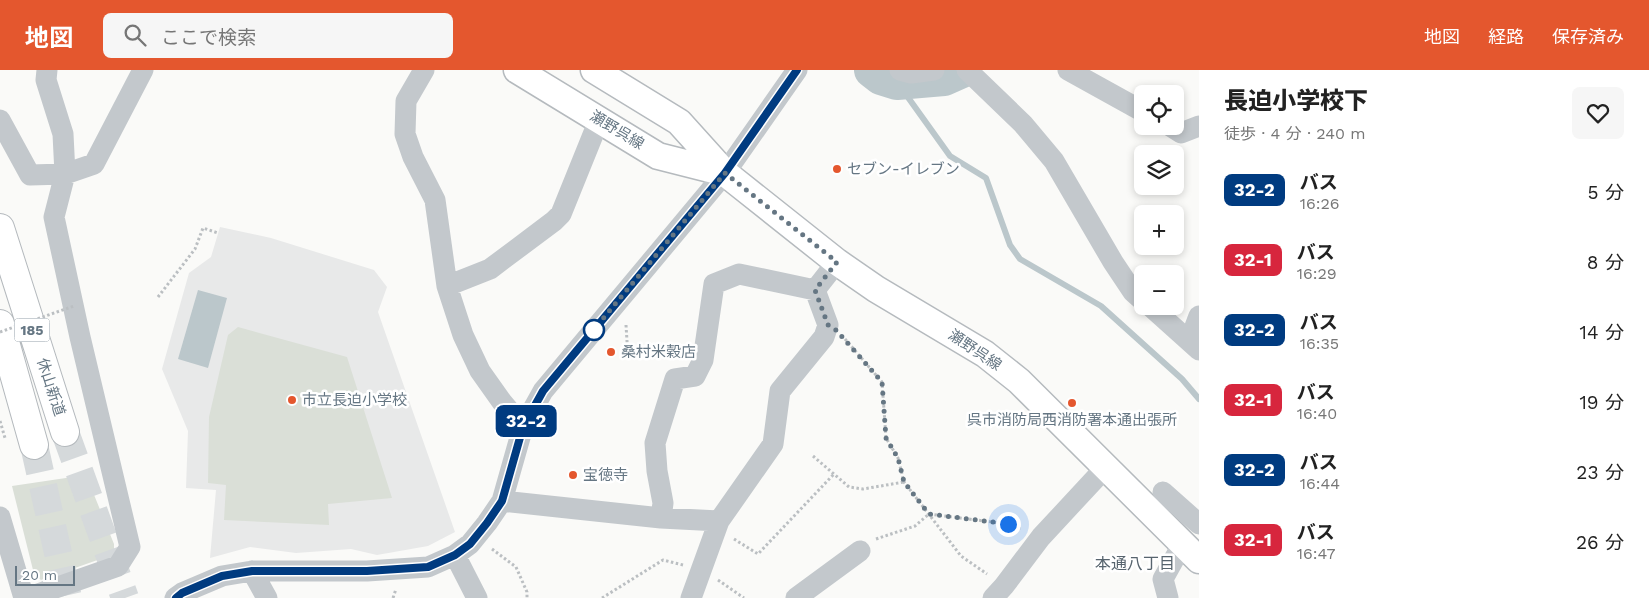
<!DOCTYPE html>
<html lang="ja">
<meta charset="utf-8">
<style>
:root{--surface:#fff;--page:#f6f6f6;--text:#222;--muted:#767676;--accent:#e4572e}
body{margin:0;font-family:"Work Sans","Noto Sans JP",sans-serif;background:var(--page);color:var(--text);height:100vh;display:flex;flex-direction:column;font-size:19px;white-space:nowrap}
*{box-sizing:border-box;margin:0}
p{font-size:16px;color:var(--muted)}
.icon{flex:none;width:28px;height:28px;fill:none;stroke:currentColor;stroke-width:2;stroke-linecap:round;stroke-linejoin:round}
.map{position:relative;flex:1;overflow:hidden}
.sheet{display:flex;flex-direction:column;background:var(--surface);width:450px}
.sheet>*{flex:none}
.badge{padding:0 10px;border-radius:8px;font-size:18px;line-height:32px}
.controls{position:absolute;left:1134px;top:15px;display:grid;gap:10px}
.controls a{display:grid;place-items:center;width:50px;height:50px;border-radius:8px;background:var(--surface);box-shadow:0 2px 8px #0003;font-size:25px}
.scale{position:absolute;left:15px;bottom:12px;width:60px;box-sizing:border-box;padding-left:5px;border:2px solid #657683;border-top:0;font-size:14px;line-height:18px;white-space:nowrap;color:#657683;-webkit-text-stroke:4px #fff;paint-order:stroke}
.you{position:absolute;width:25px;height:25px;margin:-12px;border:4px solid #fff;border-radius:50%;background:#1a73e8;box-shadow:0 0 0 8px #1a73e833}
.map>.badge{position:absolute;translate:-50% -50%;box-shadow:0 0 0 2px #fff}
.round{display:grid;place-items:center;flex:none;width:52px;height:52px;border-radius:8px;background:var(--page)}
.head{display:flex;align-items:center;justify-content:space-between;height:85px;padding:0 25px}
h1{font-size:24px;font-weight:800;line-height:38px}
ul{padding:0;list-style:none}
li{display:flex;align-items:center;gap:15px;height:70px;padding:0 25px}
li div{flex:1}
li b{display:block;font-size:19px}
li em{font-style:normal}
li .badge{min-width:55px;font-weight:700;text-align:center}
header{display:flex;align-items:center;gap:30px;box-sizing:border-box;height:70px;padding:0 25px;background:var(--accent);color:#fff}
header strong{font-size:24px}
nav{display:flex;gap:28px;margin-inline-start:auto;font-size:18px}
.search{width:350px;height:45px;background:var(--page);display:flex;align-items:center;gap:12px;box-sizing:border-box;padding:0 18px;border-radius:8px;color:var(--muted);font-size:19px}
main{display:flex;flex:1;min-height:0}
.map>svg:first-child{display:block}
</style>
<header>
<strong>地図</strong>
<div class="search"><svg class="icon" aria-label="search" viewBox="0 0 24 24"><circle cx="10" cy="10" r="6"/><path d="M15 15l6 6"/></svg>ここで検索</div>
<nav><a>地図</a><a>経路</a><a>保存済み</a></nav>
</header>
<main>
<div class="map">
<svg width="1199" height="528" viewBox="0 0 1199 528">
<rect width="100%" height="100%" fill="#fafaf8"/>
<path fill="#e8e9e9" d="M 220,157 L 271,168 L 374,200 L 387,217 L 378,242 L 455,462 L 428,476 L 377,485 L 351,479 L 296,483 L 250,477 L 210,488 L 216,420 L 186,418 L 188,361 L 162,299 L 189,203 L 211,187 Z"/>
<path fill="#dadfd7" d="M 238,257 L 347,287 L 392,428 L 328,434 L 329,455 L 224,450 L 226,415 L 208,413 L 209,347 L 228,265 Z
M 86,405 L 114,474 L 114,481 L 106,487 L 41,510 L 34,504 L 12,416 Z"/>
<path fill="#bbc7cb" d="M 198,220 L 227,228 L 208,298 L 178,289 Z"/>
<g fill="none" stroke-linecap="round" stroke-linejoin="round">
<path stroke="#bbc7cb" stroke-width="6" d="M 897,12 L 950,86 L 986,108 L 1010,175 L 1020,189 L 1101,236 L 1182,309 L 1199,329"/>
<path stroke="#bbc7cb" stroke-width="36" d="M 872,0 L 881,7 L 897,12 L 944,8 L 962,0"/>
<path stroke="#d5d9db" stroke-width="28" stroke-dasharray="28 14" stroke-linecap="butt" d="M 65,362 L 125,528
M 34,375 L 68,528"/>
<g stroke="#b5babe" stroke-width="29">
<path id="major" d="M 517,0 L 658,86 L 725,103
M 594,0 L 679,52 L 725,103 L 837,192 L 876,219 L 985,284 L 1019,311 L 1199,490"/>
</g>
<g stroke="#b4b9bd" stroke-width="30">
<path id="highway" d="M 0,158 L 65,362
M 0,254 L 34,375"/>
</g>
<path stroke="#bbbfc2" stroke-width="3" stroke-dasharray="2.5 2.5" stroke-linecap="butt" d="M 158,227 L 195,179 L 203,158 L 218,163
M 626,255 L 628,287
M 845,269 L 882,312 L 886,368 L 898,388 L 904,412 L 961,486 L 987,504
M 0,351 L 5,368
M 813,386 L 849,417 L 863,419 L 904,412
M 734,469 L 758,484 L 834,404
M 876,469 L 915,456 L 929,444 L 1008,454 L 1022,459
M 492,479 L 516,497 L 527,522 L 527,528
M 718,510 L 744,528
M 393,528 L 396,519
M 602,528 L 663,490 L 683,495"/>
<path stroke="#c3c8cc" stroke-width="21" d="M 424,0 L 406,31 L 405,64 L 413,87 L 435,130 L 447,216 L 463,265 L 480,301 L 502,332 L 523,357
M 900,0 L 911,3 L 934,0
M 967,0 L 1023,54 L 1054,91 L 1113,192 L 1133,222 L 1142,230
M 1068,0 L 1142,41
M 0,50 L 30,105 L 65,104 L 94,94 L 143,0
M 1170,56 L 1181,63 L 1199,56
M 447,216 L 490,199 L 554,151 L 561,144 L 599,50
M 1150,236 L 1199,280
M 1190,270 L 1199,246
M 1163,422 L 1199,454
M 502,431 L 661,448 L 719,451
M 0,447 L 24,528
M 661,448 L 663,433 L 657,401 L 655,373 L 675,309 L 695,306 L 703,290 L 714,214 L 739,204 L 815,220
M 455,485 L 477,528
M 252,501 L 267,528
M 27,528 L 118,496 L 130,477 L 80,267 L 54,147 L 65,104 L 63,64 L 46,10 L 47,0
M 175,528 L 182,523 L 222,506 L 252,501 L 367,501 L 428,497 L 455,485 L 470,474 L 487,453 L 502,431 L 523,357 L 543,321 L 725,103 L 797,0
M 691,528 L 719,451 L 773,374 L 780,321 L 824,267 L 828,255 L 815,220 L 837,192
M 796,528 L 860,481
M 993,528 L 1004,516 L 1041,467 L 1106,397
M 1168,528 L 1163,509 L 1183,473"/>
<use href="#major" stroke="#fff" stroke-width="26"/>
<use href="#highway" stroke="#fff" stroke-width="28"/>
<path stroke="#bbbfc2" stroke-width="3" stroke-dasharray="2.5 2.5" stroke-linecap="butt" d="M 0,262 L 74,236"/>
</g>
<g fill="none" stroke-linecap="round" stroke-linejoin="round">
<g stroke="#fff" stroke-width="11">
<path id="line" d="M 176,528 L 182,523 L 222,506 L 252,501 L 367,501 L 428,497 L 455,485 L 470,474 L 487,453 L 502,431 L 523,357 L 543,321 L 725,103 L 797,0"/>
</g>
<use href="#line" stroke="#003b80" stroke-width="8"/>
<path stroke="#657683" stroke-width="5" stroke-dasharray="0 9" d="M 594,260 L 590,264 L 725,103 L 837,192 L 815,220 L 828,255 L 836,260 L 882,312 L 886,368 L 898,388 L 904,412 L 929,444 L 1008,454"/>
</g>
<g fill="#e4572e" stroke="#fff" stroke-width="2">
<circle cx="837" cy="99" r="5"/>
<circle cx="611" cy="282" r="5"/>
<circle cx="292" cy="330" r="5"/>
<circle cx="1072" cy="333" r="5"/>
<circle cx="573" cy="405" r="5"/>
</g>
<circle fill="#fff" stroke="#003b80" stroke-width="2.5" cx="594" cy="260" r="10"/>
<g text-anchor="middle" stroke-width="5" stroke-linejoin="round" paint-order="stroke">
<rect fill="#fff" stroke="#939fa8" stroke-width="1" x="14.5" y="248.5" width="35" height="23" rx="4"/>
<g font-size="14" font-weight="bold" fill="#657683">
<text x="32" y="265">185</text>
</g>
<g font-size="15" fill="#657683" stroke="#fff">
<text transform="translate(617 60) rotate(31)" y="5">瀬野呉線</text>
<text transform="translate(975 280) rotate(34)" y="5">瀬野呉線</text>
<text transform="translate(51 317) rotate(72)" y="5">休山新道</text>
</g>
<g font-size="15" fill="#657683" stroke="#fff" text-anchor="start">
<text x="847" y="104">セブン-イレブン</text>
<text x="621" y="287">桑村米穀店</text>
<text x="302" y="335">市立長迫小学校</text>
<text x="1072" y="355" text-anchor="middle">呉市消防局西消防署本通出張所</text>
<text x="583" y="410">宝徳寺</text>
</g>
<g font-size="16" fill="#57646e" stroke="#fff">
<text x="1135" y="499">本通八丁目</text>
</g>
</g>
</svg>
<div class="controls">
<a><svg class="icon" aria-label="locate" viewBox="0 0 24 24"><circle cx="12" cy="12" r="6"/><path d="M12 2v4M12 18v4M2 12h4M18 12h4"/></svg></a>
<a><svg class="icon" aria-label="layers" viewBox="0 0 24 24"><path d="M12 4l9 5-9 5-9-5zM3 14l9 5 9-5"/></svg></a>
<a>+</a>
<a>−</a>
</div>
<div class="scale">20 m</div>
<div class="you" style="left:1008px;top:454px"></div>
<b class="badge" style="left:526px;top:351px;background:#003b80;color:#fff">32-2</b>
</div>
<section class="sheet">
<div class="head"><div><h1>長迫小学校下</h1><p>徒歩 · 4 分 · 240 m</p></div><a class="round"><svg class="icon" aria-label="heart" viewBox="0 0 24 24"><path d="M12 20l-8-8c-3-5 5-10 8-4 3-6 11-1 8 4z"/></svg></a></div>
<ul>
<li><span class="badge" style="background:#003b80;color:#fff">32-2</span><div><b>バス</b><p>16:26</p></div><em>5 分</em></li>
<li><span class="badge" style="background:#d7263d;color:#fff">32-1</span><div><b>バス</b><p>16:29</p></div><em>8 分</em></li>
<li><span class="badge" style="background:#003b80;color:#fff">32-2</span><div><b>バス</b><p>16:35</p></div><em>14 分</em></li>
<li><span class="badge" style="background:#d7263d;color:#fff">32-1</span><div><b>バス</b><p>16:40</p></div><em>19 分</em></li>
<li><span class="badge" style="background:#003b80;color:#fff">32-2</span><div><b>バス</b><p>16:44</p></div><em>23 分</em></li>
<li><span class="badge" style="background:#d7263d;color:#fff">32-1</span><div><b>バス</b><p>16:47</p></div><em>26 分</em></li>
</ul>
</section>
</main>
